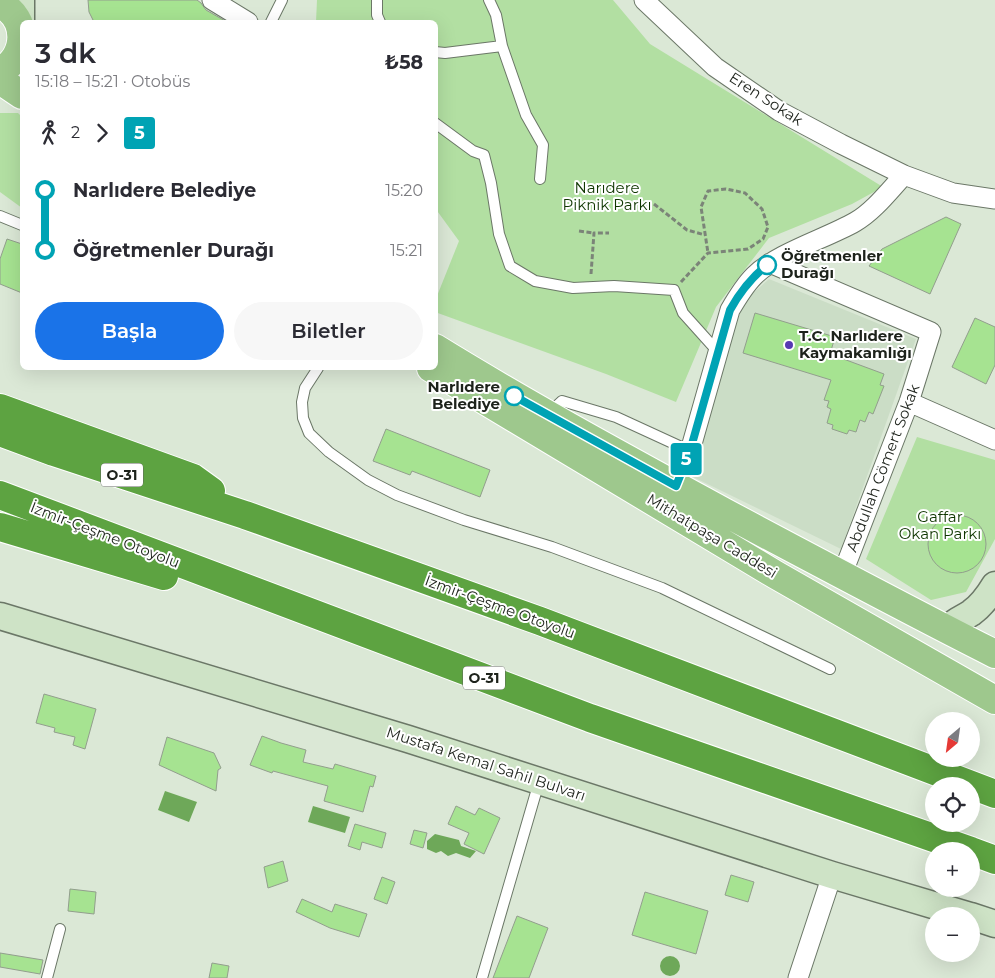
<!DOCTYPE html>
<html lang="tr">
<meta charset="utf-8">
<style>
:root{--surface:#fff;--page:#f7f7f7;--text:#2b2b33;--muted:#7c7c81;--accent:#1a73e8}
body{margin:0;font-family:Montserrat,sans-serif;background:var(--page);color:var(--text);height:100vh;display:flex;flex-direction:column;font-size:19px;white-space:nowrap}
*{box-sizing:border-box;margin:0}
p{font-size:16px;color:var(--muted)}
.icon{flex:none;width:28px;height:28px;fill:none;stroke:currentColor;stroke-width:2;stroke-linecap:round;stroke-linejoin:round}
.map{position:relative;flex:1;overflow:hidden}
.panel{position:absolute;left:20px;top:20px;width:418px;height:350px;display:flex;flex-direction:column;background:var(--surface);border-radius:8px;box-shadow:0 5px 20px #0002}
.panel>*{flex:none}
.badge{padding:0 10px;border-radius:4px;font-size:18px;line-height:32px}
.needle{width:32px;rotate:209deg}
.controls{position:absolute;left:925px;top:712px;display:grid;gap:10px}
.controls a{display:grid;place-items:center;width:55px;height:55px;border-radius:50%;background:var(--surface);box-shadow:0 5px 20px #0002;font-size:25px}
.map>.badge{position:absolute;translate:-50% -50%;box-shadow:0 0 0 2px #fff}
.legs{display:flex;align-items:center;gap:8px;height:55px;padding:0 15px;font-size:16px}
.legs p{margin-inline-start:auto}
.overview{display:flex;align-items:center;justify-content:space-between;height:85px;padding:0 15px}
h1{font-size:28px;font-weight:600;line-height:38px}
.primary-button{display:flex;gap:10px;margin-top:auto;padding:10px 15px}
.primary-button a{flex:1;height:58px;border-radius:30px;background:var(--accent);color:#fff;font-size:20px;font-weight:600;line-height:58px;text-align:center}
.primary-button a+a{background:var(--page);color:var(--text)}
ul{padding:0 15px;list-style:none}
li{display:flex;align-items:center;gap:18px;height:60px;font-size:19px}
li i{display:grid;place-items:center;width:8px;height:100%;margin:0 6px;background:currentColor}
li i::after{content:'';width:12px;height:12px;margin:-6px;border:4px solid;border-radius:50%;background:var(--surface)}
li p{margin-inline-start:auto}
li:first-child i{background:linear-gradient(#0000 50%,currentColor 0)}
li:last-child i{background:linear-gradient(currentColor 50%,#0000 0)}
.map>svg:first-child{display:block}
</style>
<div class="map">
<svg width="995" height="978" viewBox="0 0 995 978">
<rect width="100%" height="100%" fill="#dbe8d6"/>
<path fill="#cbddc6" d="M 769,279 L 916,339 L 841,549 L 687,474 L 744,301 Z"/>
<path fill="#b2dfa2" d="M 317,0 L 613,0 L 650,44 L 883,187 L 852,204 L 769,238 L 716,307 L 676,402 L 606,374 L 435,312 L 435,301 L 459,241 L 435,208 L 435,22 L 316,22 Z
M 0,113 L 18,113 L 22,117 L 22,208 L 0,192 Z
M 917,437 L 995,460 L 995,539 L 966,592 L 931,600 L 866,559 Z"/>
<path fill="#6ea859" d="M 165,791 L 197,802 L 189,822 L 158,810 Z
M 313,806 L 350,817 L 345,833 L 308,822 Z
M 435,834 L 459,840 L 461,846 L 476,851 L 470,858 L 456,853 L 448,856 L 441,851 L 436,853 L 427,849 L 427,841 Z
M660 966a10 10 0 1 1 20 0a10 10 0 1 1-20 0Z"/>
<path fill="#a6e391" stroke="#929e8d" d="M 88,0 L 197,0 L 201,3 L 206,10 L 227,22 L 94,22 L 89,12 Z
M 946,217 L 961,224 L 930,294 L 869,266 L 882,249 Z
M 7,239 L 22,244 L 22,293 L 0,284 L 0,259 Z
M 755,313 L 835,337 L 830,354 L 884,374 L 880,385 L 884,386 L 873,414 L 869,412 L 865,422 L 860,420 L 856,432 L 849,430 L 847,434 L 832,429 L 833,425 L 827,423 L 831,409 L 827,407 L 829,401 L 824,400 L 831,380 L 743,353 Z
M 975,318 L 995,327 L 995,365 L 986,384 L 952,367 Z
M 386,429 L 490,470 L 480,497 L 412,471 L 410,475 L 373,461 Z
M928 544a29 29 0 1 1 58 0a29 29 0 1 1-58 0Z
M 44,694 L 96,709 L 85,749 L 73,745 L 75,737 L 54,732 L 55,728 L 36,723 Z
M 262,736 L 281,743 L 306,750 L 303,762 L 333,769 L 335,764 L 376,776 L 373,787 L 370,786 L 363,812 L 324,801 L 328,786 L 273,771 L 272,773 L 250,765 Z
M 167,737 L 214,753 L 221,768 L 218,770 L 216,791 L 159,765 Z
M 456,806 L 475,815 L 479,808 L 500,818 L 484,854 L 464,844 L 469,833 L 448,824 Z
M 355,824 L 386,833 L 382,848 L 362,842 L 360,850 L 348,846 Z
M 414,830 L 427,833 L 423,848 L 410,844 Z
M 283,861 L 288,881 L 268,888 L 264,867 Z
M 731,875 L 754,882 L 748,902 L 725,895 Z
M 382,877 L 395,882 L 387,904 L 374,899 Z
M 70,889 L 96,892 L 94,914 L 68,911 Z
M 645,892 L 708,911 L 696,954 L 632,935 Z
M 302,899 L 332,912 L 335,904 L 367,914 L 359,937 L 330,928 L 296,912 Z
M 517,916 L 548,928 L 529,978 L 493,978 Z
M 0,953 L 43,960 L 40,974 L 0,967 Z
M 212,963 L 229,966 L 227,978 L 209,978 Z"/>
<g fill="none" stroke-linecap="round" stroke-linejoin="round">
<g stroke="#6b7767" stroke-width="12">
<path id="lane" d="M 377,0 L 377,15 L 380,22
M 489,0 L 496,15 L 502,46 L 526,115 L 543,145 L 540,179
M 271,22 L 282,0
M 435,52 L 445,53 L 502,46
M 435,123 L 473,151 L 484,155 L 491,183 L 499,234 L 510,266 L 535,281 L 573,288 L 614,286 L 674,290 L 683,313 L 718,352
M 0,216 L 22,225
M 318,368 L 305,388 L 302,402 L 303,418 L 309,433 L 329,452 L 368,480 L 397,495 L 464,520 L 552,547 L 662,588 L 830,669
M 548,414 L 562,401 L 616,417 L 690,451
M 47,978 L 60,929
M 482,978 L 539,782"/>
</g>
<g stroke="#6b7767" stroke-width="21">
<path id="street" d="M 212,0 L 248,22
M 644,0 L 715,67 L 779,111 L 841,144 L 904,175 L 953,193 L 995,199
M 770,263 L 931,332 L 909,402 L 842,575
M 909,402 L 995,440
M 676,486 L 690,451 L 730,310 C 737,298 744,286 754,276 C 777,253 825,239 855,222 C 874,211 889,191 904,175
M 798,978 L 832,875"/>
</g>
<g stroke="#6b7767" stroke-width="29">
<path id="secondary" d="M 21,30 L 21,0
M 0,616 L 408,739 L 832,875 L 970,916
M 948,630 C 954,621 962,619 971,613 C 981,606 989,595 995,585
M 971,916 L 995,924"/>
</g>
<g stroke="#fff" stroke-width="30">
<path id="primary" d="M 0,4 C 29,18 28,57 0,71
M 0,80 L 22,95
M 435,348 C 529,406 627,459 724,512 C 814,560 904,608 995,654
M 431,368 L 776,575 L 995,700"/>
</g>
<g stroke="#fff" stroke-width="30">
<path id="highway" d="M 0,408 L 193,478 L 211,491
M 0,432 L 54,452 L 245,515 L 540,621 L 995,794
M 0,495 L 590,718 L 971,851
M 0,527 L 164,576
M 971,851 L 995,860"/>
</g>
<path stroke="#7b8478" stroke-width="3" stroke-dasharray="5 2.5" stroke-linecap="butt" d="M 654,204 L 687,230 L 705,235
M 579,231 L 594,233
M 591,274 L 594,233 L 609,233
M 681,282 L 708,253 L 748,249 L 763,239 L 768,227 L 762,209 L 745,193 L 726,189 L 708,191 L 701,207 L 708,253"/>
<use href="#lane" stroke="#fff" stroke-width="10"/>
<use href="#street" stroke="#fff" stroke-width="19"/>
<use href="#secondary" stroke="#cee3c6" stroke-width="26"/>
<use href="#primary" stroke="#9ec88d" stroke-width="28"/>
<use href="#highway" stroke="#5da341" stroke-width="28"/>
</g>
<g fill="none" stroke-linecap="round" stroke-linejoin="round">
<g stroke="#fff" stroke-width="11">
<path id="line-1" d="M 514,396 L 676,486 L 690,451 L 730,310 C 740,292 751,278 767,265"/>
</g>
<use href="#line-1" stroke="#00a3b4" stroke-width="8"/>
</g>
<g fill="#fff" stroke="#00a3b4" stroke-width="2.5">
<circle cx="767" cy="265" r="9"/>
<circle cx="514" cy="396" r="9"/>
</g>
<circle fill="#563ab2" stroke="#fff" stroke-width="2" cx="789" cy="345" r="5"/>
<g text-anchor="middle" stroke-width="4" stroke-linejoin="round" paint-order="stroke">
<g fill="#fff" stroke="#61645f" stroke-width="1">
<rect x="101" y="463.5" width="42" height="23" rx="4"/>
<rect x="463" y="666.5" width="42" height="23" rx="4"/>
</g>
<g font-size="14" font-weight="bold" fill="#1d221b">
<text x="122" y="480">O-31</text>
<text x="484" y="683">O-31</text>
</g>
<g font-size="15" fill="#1d221b" stroke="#fff">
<text transform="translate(766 99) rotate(33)" y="5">Eren Sokak</text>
<text transform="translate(883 468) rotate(-69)" y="5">Abdullah Cömert Sokak</text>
<text transform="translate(105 535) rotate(21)" y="5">İzmir-Çeşme Otoyolu</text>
<text transform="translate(712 536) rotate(31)" y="5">Mithatpaşa Caddesi</text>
<text transform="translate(500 607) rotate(20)" y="5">İzmir-Çeşme Otoyolu</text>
<text transform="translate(486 764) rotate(18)" y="5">Mustafa Kemal Sahil Bulvarı</text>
</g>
<g font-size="15" fill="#0f3600" stroke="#fff">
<text x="607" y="193">Narıdere<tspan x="607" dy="17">Piknik Parkı</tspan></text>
<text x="940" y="522">Gaffar<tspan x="940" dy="17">Okan Parkı</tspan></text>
</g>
<g font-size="15" font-weight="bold" fill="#1d221b" stroke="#fff" text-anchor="start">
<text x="781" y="261">Öğretmenler<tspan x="781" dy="17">Durağı</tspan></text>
<text x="500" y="392" text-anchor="end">Narlıdere<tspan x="500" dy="17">Belediye</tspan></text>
</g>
<g font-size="15" font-weight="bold" fill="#1d221b" stroke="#fff" text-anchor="start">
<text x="799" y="341">T.C. Narlıdere<tspan x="799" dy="17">Kaymakamlığı</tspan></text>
</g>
</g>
</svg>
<div class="controls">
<a><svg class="needle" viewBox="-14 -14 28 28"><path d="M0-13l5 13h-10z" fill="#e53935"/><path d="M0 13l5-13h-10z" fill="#7c7c81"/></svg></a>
<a><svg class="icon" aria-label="locate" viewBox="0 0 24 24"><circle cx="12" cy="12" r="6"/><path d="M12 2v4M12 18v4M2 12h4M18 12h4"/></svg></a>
<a>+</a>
<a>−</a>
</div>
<b class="badge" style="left:686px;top:459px;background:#00a3b4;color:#fff">5</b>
<section class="panel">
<div class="overview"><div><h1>3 dk</h1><p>15:18 – 15:21 · Otobüs</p></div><b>₺58</b></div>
<div class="legs"><svg class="icon" aria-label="walk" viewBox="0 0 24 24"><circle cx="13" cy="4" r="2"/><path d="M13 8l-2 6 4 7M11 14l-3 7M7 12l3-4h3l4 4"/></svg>2<svg class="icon" aria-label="forward" viewBox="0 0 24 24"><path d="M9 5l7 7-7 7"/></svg><b class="badge" style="background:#00a3b4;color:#fff">5</b></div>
<ul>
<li><i style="color:#00a3b4"></i><b>Narlıdere Belediye</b><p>15:20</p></li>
<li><i style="color:#00a3b4"></i><b>Öğretmenler Durağı</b><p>15:21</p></li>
</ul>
<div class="primary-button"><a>Başla</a><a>Biletler</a></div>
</section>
</div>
